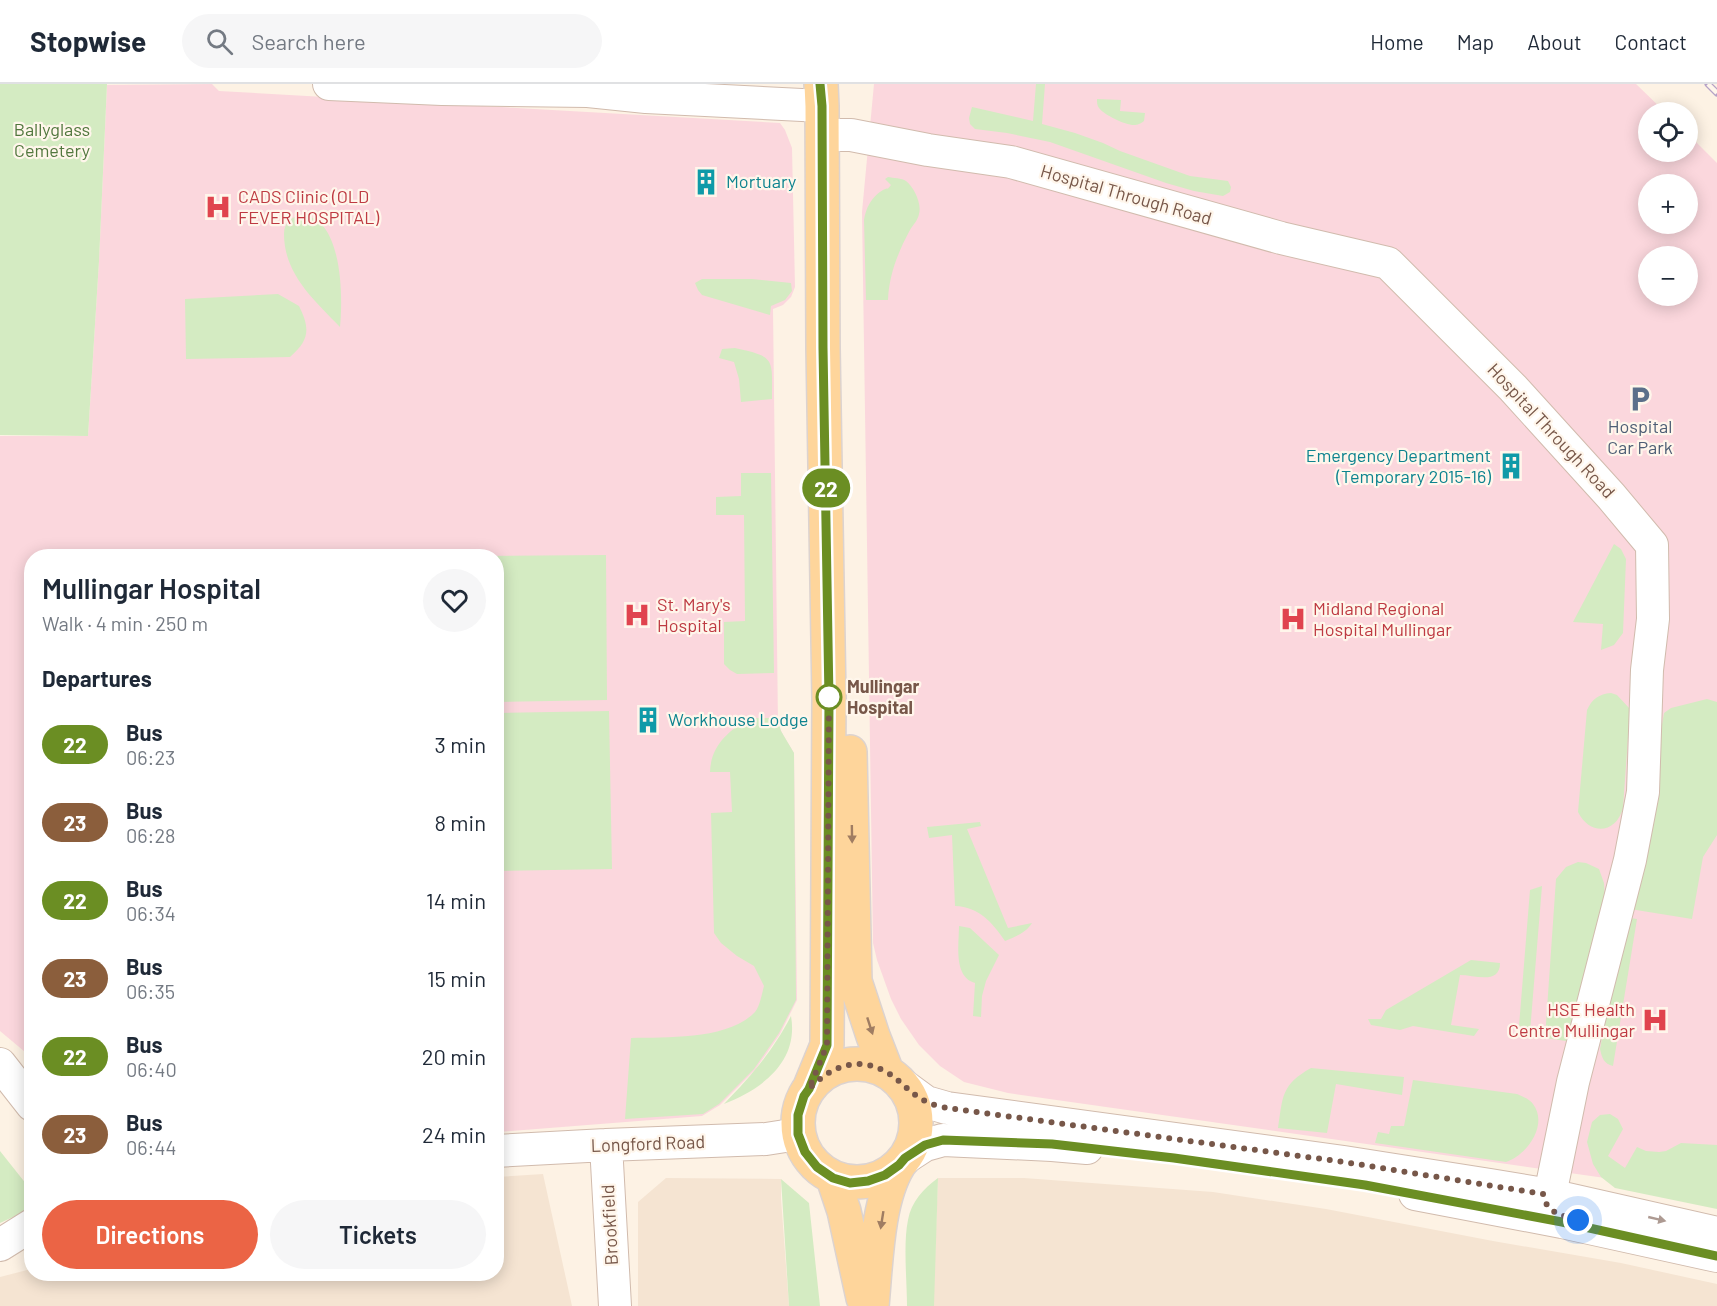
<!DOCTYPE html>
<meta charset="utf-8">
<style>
:root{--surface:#fff;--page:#f6f6f7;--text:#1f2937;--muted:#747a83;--line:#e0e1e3;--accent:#eb6445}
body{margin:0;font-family:Barlow,sans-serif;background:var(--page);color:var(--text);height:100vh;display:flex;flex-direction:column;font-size:22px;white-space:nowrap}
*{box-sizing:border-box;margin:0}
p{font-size:20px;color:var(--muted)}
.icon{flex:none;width:33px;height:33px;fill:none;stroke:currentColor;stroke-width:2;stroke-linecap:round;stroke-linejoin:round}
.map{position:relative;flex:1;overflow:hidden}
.details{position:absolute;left:24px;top:465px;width:480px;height:732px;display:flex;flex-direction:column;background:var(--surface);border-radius:24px;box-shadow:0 3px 15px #0003}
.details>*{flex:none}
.badge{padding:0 12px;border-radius:20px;font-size:21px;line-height:39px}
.controls{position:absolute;left:1638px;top:18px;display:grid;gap:12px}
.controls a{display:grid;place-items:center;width:60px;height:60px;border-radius:50%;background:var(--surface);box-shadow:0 3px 15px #0003;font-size:30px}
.you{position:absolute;width:30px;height:30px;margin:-15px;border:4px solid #fff;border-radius:50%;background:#1a73e8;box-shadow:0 0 0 9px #1a73e833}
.map>.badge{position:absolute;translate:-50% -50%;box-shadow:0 0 0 3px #fff}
h2{padding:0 18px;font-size:22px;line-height:54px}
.round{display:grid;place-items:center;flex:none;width:63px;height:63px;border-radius:32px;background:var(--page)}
.headline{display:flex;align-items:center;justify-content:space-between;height:102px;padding:0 18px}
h1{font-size:28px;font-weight:600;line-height:45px}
.primary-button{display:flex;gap:12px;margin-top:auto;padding:12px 18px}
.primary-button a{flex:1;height:69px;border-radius:36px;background:var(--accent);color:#fff;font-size:24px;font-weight:600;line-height:69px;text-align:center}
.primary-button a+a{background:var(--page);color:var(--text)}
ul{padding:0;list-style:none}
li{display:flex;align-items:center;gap:18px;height:78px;padding:0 18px}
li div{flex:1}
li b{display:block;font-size:22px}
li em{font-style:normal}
li .badge{min-width:66px;font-weight:700;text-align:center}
header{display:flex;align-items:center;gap:36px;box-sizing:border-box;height:84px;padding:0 30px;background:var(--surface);border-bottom:2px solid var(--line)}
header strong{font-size:28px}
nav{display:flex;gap:33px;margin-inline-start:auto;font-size:21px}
.search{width:420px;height:54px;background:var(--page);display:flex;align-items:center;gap:15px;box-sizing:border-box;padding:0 21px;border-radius:33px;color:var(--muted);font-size:22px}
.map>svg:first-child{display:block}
</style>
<header>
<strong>Stopwise</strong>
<div class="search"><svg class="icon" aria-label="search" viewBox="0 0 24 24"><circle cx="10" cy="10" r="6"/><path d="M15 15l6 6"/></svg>Search here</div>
<nav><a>Home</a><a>Map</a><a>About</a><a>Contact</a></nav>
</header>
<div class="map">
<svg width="1717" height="1222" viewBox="0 0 1717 1222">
<rect width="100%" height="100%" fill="#fdf2e4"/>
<path fill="#f5e4d2" d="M 543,1090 L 572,1222 L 0,1222 L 0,1193 L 31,1185 L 32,1190 L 496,1190 L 497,1093 Z
M 666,1094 L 781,1095 L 781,1115 L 789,1222 L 638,1222 L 638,1118 Z
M 938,1094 L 1024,1094 L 1213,1108 L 1326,1125 L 1493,1157 L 1621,1179 L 1717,1200 L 1717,1222 L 933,1222 Z"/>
<path fill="#fbd7dd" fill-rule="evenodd" d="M 212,0 L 219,7 L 780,39 L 785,46 L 792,64 L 795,203 L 791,213 L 783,221 L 773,225 L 778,640 L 783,651 L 794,669 L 797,916 L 780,950 L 755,986 L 720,1021 L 702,1032 L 497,1048 L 496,472 L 32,472 L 31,973 L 0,947 L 0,352 L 88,352 L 99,177 L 107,1 Z
M 874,0 L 1636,0 L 1665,28 L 1648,28 L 1648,68 L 1688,68 L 1688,50 L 1717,79 L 1717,1115 L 1612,1095 L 1008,1009 L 964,998 L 940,982 L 919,961 L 901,935 L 891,915 L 877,876 L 873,859 L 862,128 ZM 1648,100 L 1688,100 L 1688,140 L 1648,140 ZM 1648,172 L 1688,172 L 1688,212 L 1648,212 Z"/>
<path fill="#d4ebc2" d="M 0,0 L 107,0 L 99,177 L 88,352 L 0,351 Z
M 1036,0 L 1045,0 L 1042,40 L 1075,49 L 1103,59 L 1120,67 L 1190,92 L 1228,97 L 1231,103 L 1230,108 L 1223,112 L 1194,107 L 1166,99 L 1050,58 L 1007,49 L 975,45 L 970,40 L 969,34 L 972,23 L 1033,37 Z
M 1097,15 L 1121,16 L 1120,27 L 1145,29 L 1144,37 C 1140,40 1140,40 1135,41 C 1127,42 1104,31 1099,24 C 1097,21 1097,19 1097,15 Z
M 888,93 C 893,94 902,94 906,97 C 914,103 922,120 919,130 C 918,136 913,141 910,146 C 898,168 889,191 888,216 L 866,216 L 864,136 C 866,124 871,113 883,106 C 891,102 885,108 891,101 L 885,95 Z
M 301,131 C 343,132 343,214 340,243 C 314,216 284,190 284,150 C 284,139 291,133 301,131 Z
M 702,195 L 752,195 L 791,199 L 792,207 L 785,216 L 771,222 L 770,231 L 702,211 L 698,206 L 695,199 Z
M 278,210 L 299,222 C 310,244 310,256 290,273 L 186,275 L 185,215 Z
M 735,264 C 776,273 772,274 772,315 L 741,318 L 739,295 L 734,278 L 719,274 L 722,265 Z
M 741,389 L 771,389 L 774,589 L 737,590 L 730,586 L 724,580 L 724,538 L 745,537 L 744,431 L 716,431 L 716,413 L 741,412 Z
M 1614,460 L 1621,465 L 1626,475 L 1623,549 L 1614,561 L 1601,566 L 1603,540 L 1573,538 Z
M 606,471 L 607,616 L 497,618 L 496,472 L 480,472 Z
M 1611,609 L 1617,611 L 1630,625 L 1623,724 C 1616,750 1590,752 1578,728 L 1587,626 C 1592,615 1599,610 1611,609 Z
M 1707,615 L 1717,618 L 1717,751 L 1703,773 L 1692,835 L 1630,825 L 1664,629 L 1671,624 Z
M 609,627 L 612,785 L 497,787 L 497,629 Z
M 749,634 L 777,634 L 781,647 L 794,669 L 796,916 L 779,949 L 754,985 L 719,1020 L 703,1030 L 625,1035 L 631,954 C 668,953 728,956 755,928 C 760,922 762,909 764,902 L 754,882 L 737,872 L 721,859 L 714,849 L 711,729 L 732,728 L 730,688 L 710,688 C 711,661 728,648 749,634 Z
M 980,738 L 981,742 L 967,745 L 1008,844 L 1032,839 C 1026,849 1016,852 1005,857 C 992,838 979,823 955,822 L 952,751 L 929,754 L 927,743 Z
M 1578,778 L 1586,779 L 1599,785 L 1604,799 L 1605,815 L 1577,930 L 1566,957 L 1545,954 L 1556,795 L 1566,783 Z
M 1542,802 L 1530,948 L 1519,942 L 1530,806 Z
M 1624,833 L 1637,835 L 1613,982 C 1604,980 1602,974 1600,965 Z
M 959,842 L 970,844 L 999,871 L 986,897 L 982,912 L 981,933 L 973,932 L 975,899 C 953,893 959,860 959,842 Z
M 1471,876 L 1500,879 C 1500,901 1475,891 1460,891 L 1451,941 L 1479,945 L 1474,952 L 1413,942 L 1400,946 L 1371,941 L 1368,935 L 1381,935 L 1386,926 Z
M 791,932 C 799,978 762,1005 724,1020 C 752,991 772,968 791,932 Z
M 1311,984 L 1404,993 L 1402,1011 L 1336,1000 L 1327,1049 L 1278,1044 C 1283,1012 1281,1001 1311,984 Z
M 1413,996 L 1517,1010 C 1523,1013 1530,1015 1533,1020 C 1549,1041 1526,1072 1506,1078 L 1375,1059 L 1378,1048 L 1389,1050 L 1391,1042 L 1404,1042 Z
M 1610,1030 L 1618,1035 L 1623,1045 L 1608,1072 L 1625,1084 L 1637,1063 L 1646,1067 L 1659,1068 L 1666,1067 L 1681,1059 L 1717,1061 L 1717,1125 L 1615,1104 L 1601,1093 L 1593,1080 L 1587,1058 L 1592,1038 L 1600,1031 Z
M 0,1067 L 27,1101 L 26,1127 L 0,1139 Z
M 938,1094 L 934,1222 L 907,1222 C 907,1197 903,1160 908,1136 C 911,1118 924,1104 938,1094 Z
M 781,1095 L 809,1119 L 820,1222 L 789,1222 Z"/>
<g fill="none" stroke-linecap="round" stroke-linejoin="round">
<g stroke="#d1bbad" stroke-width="34">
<path id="minor" d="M 329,0 L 442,5 L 588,7 L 646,13 L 822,22
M 822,51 L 851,51 L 928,66 L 1011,78 L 1281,154 L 1388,179 L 1513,304 L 1611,412 L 1652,461 L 1653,535 L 1647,586 L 1643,708 L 1630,776 L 1573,998 L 1550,1111
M 0,980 L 32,1021
M 900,999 L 926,1018 L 947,1024 L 1344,1078 L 1490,1101 L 1550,1111 L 1717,1149
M 606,1061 L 615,1222
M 496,1067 L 606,1061 L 766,1055 L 798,1050
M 905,1074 L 925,1061 L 943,1056 L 1052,1061 L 1087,1064
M 1415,1110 L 1562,1138 L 1717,1172
M 0,1161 L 32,1141"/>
</g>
<g stroke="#dcd3d0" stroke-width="36">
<path id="major" d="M 850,668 L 855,897 L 873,952 L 887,988
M798 1039a59 59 0 1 1 118 0a59 59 0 1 1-118 0Z
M 809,1005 L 827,961 L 829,615 L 823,264 L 822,22 L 821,0
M 833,1094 L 844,1127 L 863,1214
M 872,1222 C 876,1180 877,1116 899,1081"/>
</g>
<use href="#minor" stroke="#fff" stroke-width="32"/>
<use href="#major" stroke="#fed59b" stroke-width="33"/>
<g stroke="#b5a2c7" stroke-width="7">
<path id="rail" d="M 1708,0 L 1717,9"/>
</g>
<use href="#rail" stroke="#fff6eb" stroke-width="4.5" stroke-dasharray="14" stroke-linecap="butt"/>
</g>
<defs><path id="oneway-solid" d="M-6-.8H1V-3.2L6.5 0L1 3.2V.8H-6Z" transform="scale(1.5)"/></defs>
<g fill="#a07d62">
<use href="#oneway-solid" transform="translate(852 750) rotate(89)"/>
<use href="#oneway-solid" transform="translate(870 942) rotate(72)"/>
<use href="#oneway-solid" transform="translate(882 1136) rotate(99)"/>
</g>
<use fill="#ad9a92" href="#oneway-solid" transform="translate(1657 1135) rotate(13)"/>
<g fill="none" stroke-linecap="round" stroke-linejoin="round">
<g stroke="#fff" stroke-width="14">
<path id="line" d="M 820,0 L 822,22 L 823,264 L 829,615 L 827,961 L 809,1005 L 804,1012 L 798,1031 L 798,1050 L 805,1068 L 817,1083 L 833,1094 L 850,1099 L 868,1097 L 885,1091 L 899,1081 L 905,1074 L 925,1061 L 943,1056 L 1052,1060 L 1174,1074 L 1365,1101 L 1562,1138 L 1717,1172"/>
</g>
<use href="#line" stroke="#6b8e23" stroke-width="9"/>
<path stroke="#775749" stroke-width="6" stroke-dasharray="0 10.8" d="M 829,613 L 827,961 L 809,1005 C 831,982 859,971 888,989 C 901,997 911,1010 925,1017 C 931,1021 940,1022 947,1024 L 1344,1078 L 1543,1110 C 1546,1129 1561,1131 1578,1136"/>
</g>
<defs>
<g id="building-bare" transform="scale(2.07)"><path d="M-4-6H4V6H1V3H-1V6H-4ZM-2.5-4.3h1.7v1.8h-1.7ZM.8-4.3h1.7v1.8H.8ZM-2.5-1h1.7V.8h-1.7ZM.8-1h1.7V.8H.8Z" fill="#0f9aa8" stroke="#fff6eb" stroke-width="2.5" paint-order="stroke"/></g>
<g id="hospital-bare" transform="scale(2.07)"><path d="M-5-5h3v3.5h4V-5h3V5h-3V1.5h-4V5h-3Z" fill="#e0444e" stroke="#fff6eb" stroke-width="2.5" paint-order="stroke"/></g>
<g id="parking-bare" transform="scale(2.07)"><path d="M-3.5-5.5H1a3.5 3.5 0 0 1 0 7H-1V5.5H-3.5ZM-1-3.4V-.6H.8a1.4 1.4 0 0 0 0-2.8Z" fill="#5c6f8a" stroke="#fff6eb" stroke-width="2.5" paint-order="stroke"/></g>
</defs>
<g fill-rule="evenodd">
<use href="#building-bare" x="706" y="98"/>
<use href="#hospital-bare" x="218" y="123"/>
<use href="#parking-bare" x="1640" y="315"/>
<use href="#building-bare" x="1511" y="382"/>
<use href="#hospital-bare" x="637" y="531"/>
<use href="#hospital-bare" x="1293" y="535"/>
<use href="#building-bare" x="648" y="636"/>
<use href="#hospital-bare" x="1655" y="936"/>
</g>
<circle fill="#fff" stroke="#6b8e23" stroke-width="3" cx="829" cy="613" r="12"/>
<g text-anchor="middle" stroke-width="4.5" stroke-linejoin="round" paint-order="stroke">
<g font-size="18" fill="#51773d" stroke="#fff6eb">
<text x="52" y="52">Ballyglass<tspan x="52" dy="21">Cemetery</tspan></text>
</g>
<g font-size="18" fill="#0d838f" stroke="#fff6eb" text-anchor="start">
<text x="726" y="104">Mortuary</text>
<text x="1491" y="378" text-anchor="end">Emergency Department<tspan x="1491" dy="21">(Temporary 2015-16)</tspan></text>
<text x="668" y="642">Workhouse Lodge</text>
</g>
<g font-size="18" fill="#775749" stroke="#fff6eb">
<text transform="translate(1126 111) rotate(16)" y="6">Hospital Through Road</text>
<text transform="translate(1551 347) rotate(47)" y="6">Hospital Through Road</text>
<text transform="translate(648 1060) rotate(-2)" y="6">Longford Road</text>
<text transform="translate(610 1141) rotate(-93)" y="6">Brookfield</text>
</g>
<g font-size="18" fill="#be3a42" stroke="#fff6eb" text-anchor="start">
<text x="238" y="119">CADS Clinic (OLD<tspan x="238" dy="21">FEVER HOSPITAL)</tspan></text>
<text x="657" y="527">St. Mary's<tspan x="657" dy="21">Hospital</tspan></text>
<text x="1313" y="531">Midland Regional<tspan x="1313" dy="21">Hospital Mullingar</tspan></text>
<text x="1635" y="932" text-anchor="end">HSE Health<tspan x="1635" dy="21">Centre Mullingar</tspan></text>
</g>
<g font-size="18" fill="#4e5e75" stroke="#fff6eb">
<text x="1640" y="349">Hospital<tspan x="1640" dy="21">Car Park</tspan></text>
</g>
<g font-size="18" font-weight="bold" fill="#775749" stroke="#fff6eb" text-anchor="start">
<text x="847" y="609">Mullingar<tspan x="847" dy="21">Hospital</tspan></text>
</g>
</g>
</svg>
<div class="controls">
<a><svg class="icon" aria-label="locate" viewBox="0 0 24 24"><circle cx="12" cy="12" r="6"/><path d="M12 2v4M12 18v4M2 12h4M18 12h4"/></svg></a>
<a>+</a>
<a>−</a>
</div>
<div class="you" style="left:1578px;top:1136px"></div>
<b class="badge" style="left:826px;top:404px;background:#6b8e23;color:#fff">22</b>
<section class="details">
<div class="headline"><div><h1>Mullingar Hospital</h1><p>Walk · 4 min · 250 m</p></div><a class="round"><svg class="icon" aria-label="heart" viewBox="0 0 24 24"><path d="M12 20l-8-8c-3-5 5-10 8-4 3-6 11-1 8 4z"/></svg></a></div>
<h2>Departures</h2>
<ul>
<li><span class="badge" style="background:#6b8e23;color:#fff">22</span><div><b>Bus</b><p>06:23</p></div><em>3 min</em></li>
<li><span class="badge" style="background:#8b5e3c;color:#fff">23</span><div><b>Bus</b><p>06:28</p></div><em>8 min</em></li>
<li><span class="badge" style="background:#6b8e23;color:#fff">22</span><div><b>Bus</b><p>06:34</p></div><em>14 min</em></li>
<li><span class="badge" style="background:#8b5e3c;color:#fff">23</span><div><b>Bus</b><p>06:35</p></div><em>15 min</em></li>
<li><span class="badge" style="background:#6b8e23;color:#fff">22</span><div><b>Bus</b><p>06:40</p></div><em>20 min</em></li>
<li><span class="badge" style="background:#8b5e3c;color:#fff">23</span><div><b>Bus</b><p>06:44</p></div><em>24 min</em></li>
</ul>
<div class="primary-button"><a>Directions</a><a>Tickets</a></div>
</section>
</div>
